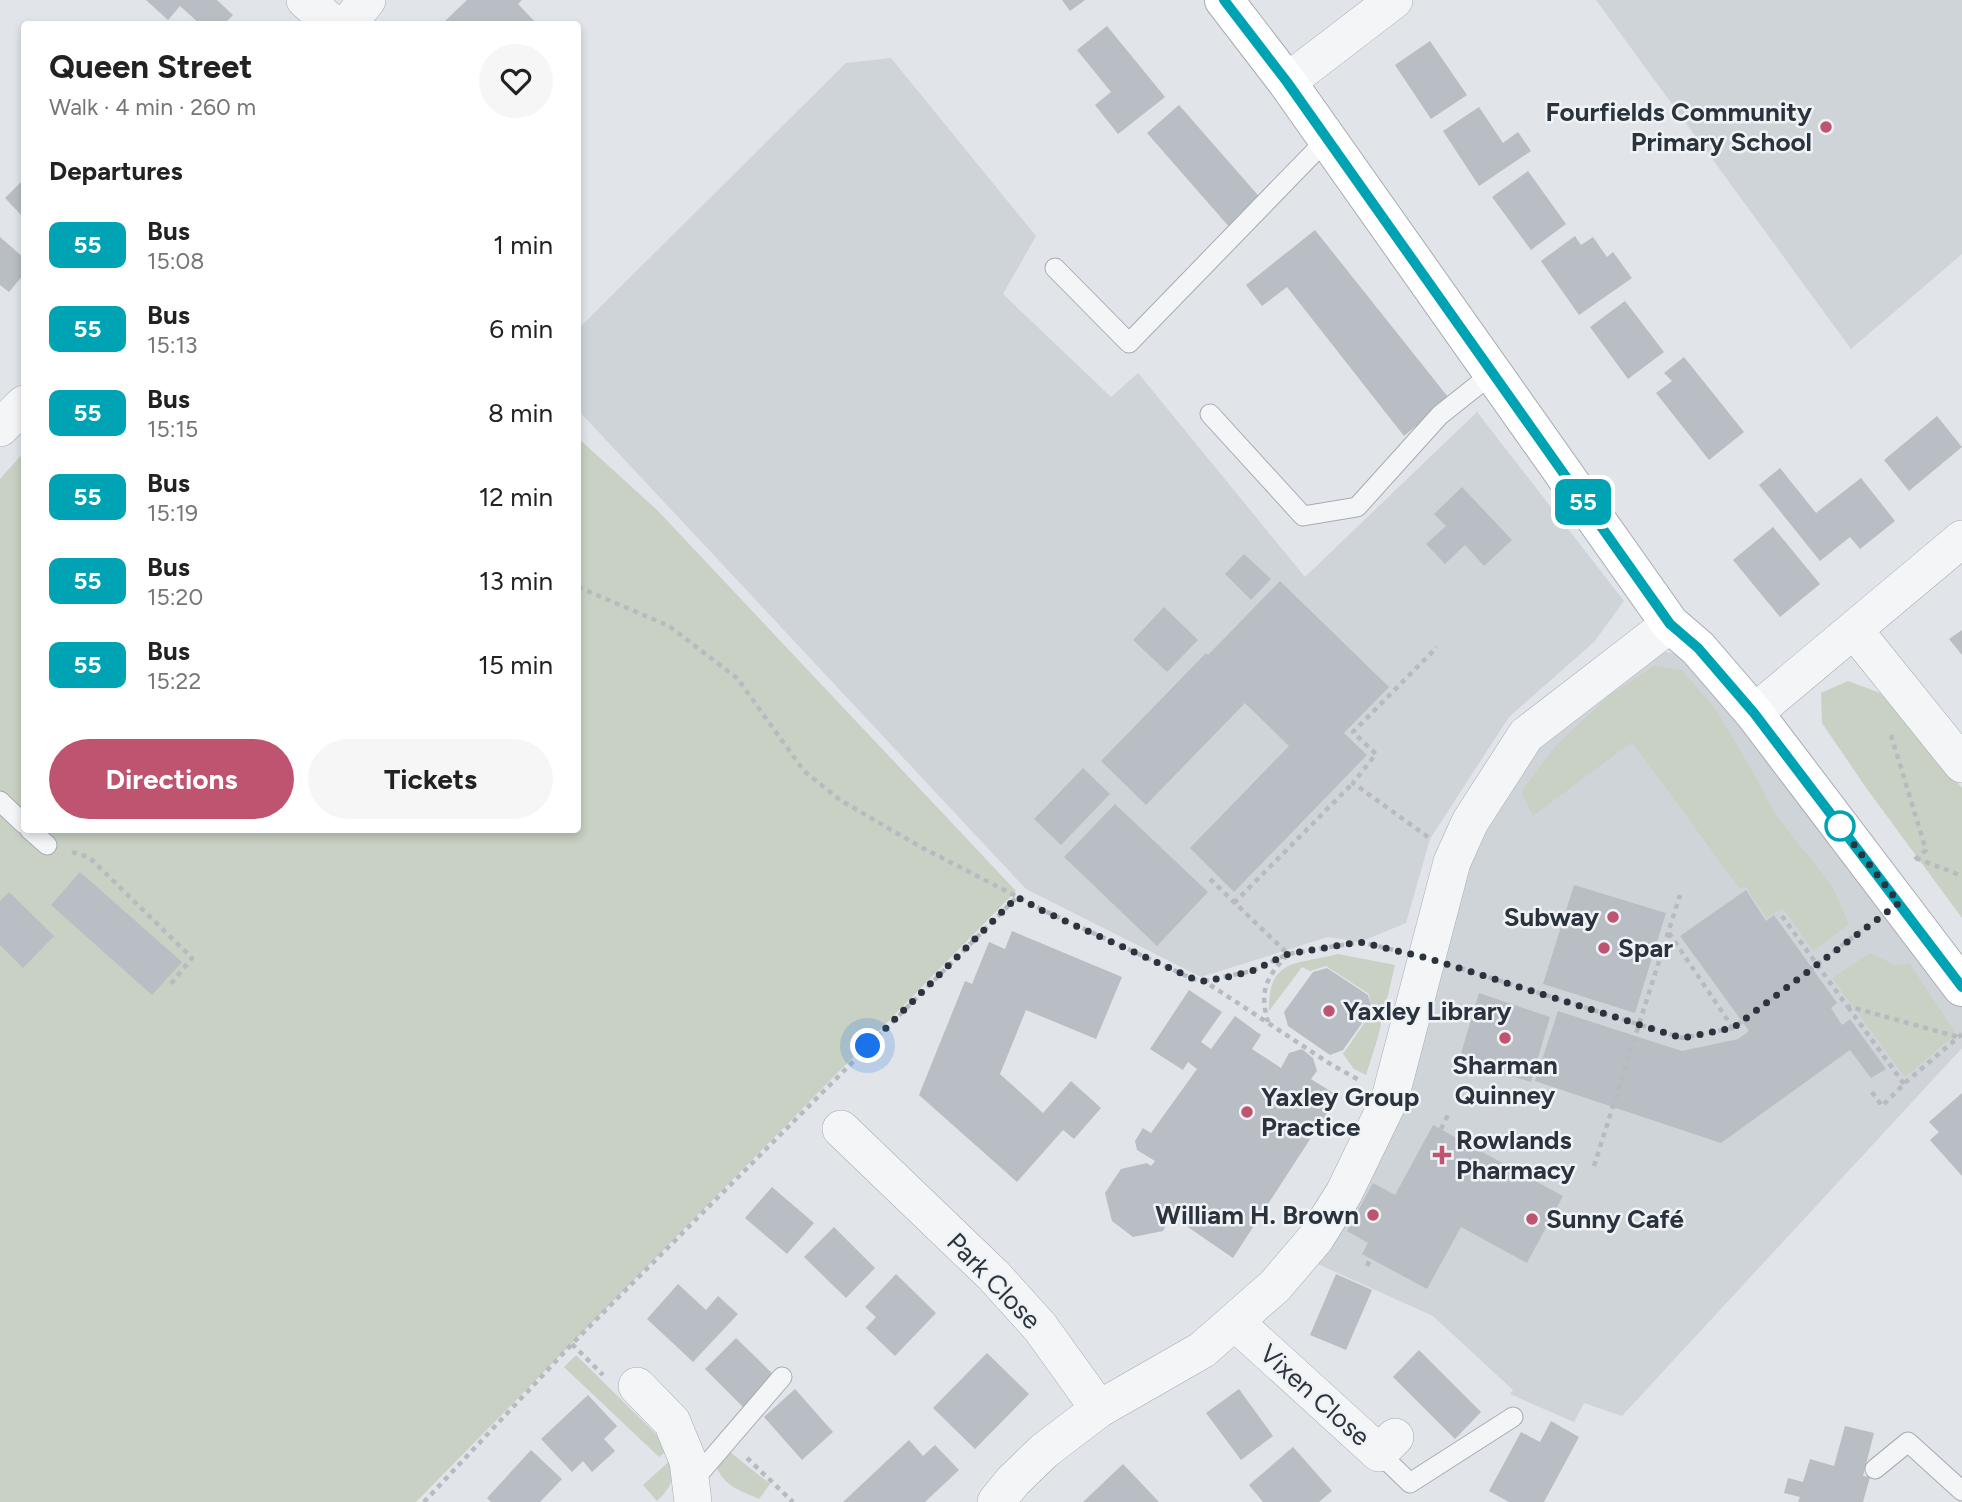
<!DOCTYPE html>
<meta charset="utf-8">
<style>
:root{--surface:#fff;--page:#f6f6f6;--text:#222;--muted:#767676;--accent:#bf5471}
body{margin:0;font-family:Figtree,sans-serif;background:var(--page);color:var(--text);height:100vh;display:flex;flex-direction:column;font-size:26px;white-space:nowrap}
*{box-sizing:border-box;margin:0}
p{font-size:23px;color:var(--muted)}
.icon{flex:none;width:38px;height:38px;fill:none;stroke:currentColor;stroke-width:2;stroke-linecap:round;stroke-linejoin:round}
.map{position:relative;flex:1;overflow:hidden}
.details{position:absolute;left:21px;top:21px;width:560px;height:812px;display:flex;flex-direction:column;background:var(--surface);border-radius:7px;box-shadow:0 4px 10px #0003}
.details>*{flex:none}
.badge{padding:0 14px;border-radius:10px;font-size:24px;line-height:46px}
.you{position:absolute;width:35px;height:35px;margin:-18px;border:5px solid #fff;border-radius:50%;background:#1a73e8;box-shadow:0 0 0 10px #1a73e833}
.map>.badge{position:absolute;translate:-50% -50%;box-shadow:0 0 0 4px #fff}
h2{padding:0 28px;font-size:26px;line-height:63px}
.round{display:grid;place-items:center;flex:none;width:74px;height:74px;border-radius:37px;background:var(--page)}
.overview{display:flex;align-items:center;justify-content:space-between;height:119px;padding:0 28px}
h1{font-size:33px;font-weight:700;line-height:52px}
.action{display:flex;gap:14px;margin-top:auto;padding:14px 28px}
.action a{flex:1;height:80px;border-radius:42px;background:var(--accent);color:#fff;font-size:28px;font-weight:700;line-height:80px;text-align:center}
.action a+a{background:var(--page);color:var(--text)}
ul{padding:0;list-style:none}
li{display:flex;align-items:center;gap:21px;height:84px;padding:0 28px}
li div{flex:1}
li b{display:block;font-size:26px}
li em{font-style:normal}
li .badge{min-width:77px;font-weight:700;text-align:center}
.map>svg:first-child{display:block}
</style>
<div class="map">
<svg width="1962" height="1502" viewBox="0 0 1962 1502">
<rect width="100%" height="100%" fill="#e1e4e8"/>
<path fill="#cfd4d9" d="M 1596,0 L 1962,0 L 1962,254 L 1851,349 Z
M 891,58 L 1036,236 L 1003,294 L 1111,397 L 1138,373 L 1305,577 L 1477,412 L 1624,601 L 1594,642 L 1509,717 L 1430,839 L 1406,923 L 1360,942 L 1328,937 L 1201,977 L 1026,889 L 578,410 L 578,329 L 846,63 Z
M 1655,650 L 1678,654 L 1697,665 L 1815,815 L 1962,1007 L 1962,1048 L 1622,1416 L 1584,1403 L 1574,1422 L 1510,1394 L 1513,1390 L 1433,1316 L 1311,1261 L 1457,889 L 1491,812 L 1544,738 Z"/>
<path fill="#c8d1c3" d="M 578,438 L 658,511 L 1016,891 L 416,1502 L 0,1502 L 0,479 L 24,452 L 24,830 L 578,830 Z
M 1654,666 L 1682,670 L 1716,710 L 1748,764 L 1776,815 L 1832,886 L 1849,924 L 1813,951 L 1783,908 L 1767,918 L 1745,886 L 1740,889 L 1632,742 L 1533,816 L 1522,794 L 1523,789 L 1558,743 L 1610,695 Z
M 1848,681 L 1880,693 L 1962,788 L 1962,918 L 1867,789 L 1822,723 L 1821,693 Z
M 1870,953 L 1895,965 L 1910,964 L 1956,1034 L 1905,1077 L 1832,978 Z
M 1338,954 L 1395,965 L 1378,1037 L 1366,1075 L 1354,1069 L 1343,1054 L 1372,1012 L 1369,994 L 1326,966 L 1310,971 L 1302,967 L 1269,1011 C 1268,957 1297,965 1338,954 Z
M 576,1355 L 660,1438 L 665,1452 L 659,1457 L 564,1367 Z
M 730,1452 L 770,1484 L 759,1499 C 738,1489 727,1488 716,1467 Z
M 674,1457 C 673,1478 673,1486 657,1501 L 643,1485 Z"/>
<path fill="#b9bec4" d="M 146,0 L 217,0 L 233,15 L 224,24 L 200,24 L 180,6 L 168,20 Z
M 467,0 L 522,0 L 518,4 L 537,24 L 446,24 L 444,22 Z
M 1062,0 L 1085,0 L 1070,11 Z
M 1107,26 L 1165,97 L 1118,134 L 1095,105 L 1111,92 L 1077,50 Z
M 1430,41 L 1467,95 L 1431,119 L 1395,65 Z
M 1179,105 L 1263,201 L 1231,229 L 1147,133 Z
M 1479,107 L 1503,143 L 1518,132 L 1531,151 L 1479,186 L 1443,131 Z
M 1528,171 L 1566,224 L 1531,250 L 1492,197 Z
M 24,179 L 24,218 L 5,198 Z
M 1315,230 L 1452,402 L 1418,428 L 1416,426 L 1404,436 L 1287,287 L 1262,306 L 1246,285 Z
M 1575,236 L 1581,245 L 1593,237 L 1607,257 L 1613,252 L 1632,278 L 1579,315 L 1541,261 Z
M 0,237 L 24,258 L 24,274 L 9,292 L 0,285 Z
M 1625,301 L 1664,352 L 1628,379 L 1590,327 Z
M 1684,357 L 1744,432 L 1709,460 L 1656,393 L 1672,381 L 1664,373 Z
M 1937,416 L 1962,447 L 1909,491 L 1884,460 Z
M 1780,468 L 1816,513 L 1861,478 L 1895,521 L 1860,549 L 1850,537 L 1820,561 L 1759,485 Z
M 1462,487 L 1512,540 L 1484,566 L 1465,545 L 1445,564 L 1426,544 L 1446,526 L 1434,514 Z
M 1773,527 L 1820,584 L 1780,617 L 1733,560 Z
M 1244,554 L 1271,579 L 1251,600 L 1225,574 Z
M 1280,581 L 1389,687 L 1344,733 L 1367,755 L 1234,892 L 1190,848 L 1289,746 L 1245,703 L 1146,805 L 1101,761 L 1206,653 L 1208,655 Z
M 1164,607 L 1198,640 L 1167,672 L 1133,640 Z
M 1962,630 L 1962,655 L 1949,639 Z
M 1083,768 L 1110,794 L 1061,845 L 1034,819 Z
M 1115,804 L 1208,892 L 1157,946 L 1064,857 Z
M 80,872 L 182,962 L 152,995 L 51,905 Z
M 1574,885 L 1666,913 L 1635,1013 L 1543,984 Z
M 1746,890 L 1766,921 L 1774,915 L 1837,1003 L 1831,1008 L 1842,1025 L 1850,1019 L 1886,1069 L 1871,1078 L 1850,1050 L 1721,1143 L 1535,1081 L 1558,1011 L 1682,1051 L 1738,1039 L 1749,1031 L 1680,936 Z
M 9,892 L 54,936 L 23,968 L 0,945 L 0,901 Z
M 1012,931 L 1122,977 L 1096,1039 L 1026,1010 L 1000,1074 L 1043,1113 L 1071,1081 L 1101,1108 L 1074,1139 L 1063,1130 L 1017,1182 L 919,1095 L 965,981 L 972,984 L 989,942 L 1005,949 Z
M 1327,968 L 1368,995 L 1372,1009 L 1343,1050 L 1330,1055 L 1288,1026 L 1284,1012 L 1313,972 Z
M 1189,990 L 1222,1012 L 1201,1042 L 1211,1049 L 1235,1016 L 1261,1035 L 1252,1049 L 1281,1068 L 1289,1053 L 1302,1049 L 1313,1058 L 1317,1071 L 1311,1079 L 1338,1096 L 1233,1258 L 1182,1223 L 1188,1214 L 1176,1206 L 1163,1231 L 1133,1237 L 1112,1221 L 1105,1193 L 1121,1169 L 1147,1163 L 1151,1166 L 1155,1161 L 1137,1150 L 1135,1141 L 1143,1128 L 1151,1133 L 1197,1069 L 1188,1062 L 1183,1070 L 1150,1049 Z
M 1479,993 L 1550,1017 L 1531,1082 L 1459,1060 Z
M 1962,1093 L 1962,1176 L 1930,1140 L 1939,1132 L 1929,1122 Z
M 1433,1125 L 1563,1196 L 1527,1263 L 1461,1227 L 1427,1289 L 1362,1254 L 1368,1243 L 1347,1231 L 1373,1183 L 1395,1195 Z
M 772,1187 L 814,1223 L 787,1254 L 745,1218 Z
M 834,1227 L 875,1268 L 846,1298 L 804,1257 Z
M 896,1274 L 936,1313 L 895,1356 L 866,1328 L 876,1317 L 865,1307 Z
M 1336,1274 L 1372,1290 L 1346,1350 L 1310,1335 Z
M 678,1284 L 706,1310 L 718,1296 L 738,1314 L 693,1362 L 647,1319 Z
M 736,1338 L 779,1380 L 748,1412 L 705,1369 Z
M 1419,1350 L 1481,1412 L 1455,1439 L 1393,1377 Z
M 987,1353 L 1029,1394 L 975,1449 L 933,1408 Z
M 795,1389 L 833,1432 L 802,1460 L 764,1417 Z
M 1239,1389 L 1273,1436 L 1241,1460 L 1206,1413 Z
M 588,1395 L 617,1426 L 604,1439 L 615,1451 L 592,1472 L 583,1461 L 572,1472 L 541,1439 Z
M 1551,1421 L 1579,1437 L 1544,1502 L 1509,1502 L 1489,1491 L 1521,1432 L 1540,1442 Z
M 1845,1426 L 1874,1433 L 1863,1476 L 1870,1477 L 1863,1502 L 1798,1502 L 1800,1497 L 1784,1493 L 1788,1478 L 1803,1482 L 1810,1459 L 1834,1466 Z
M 909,1440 L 923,1456 L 935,1445 L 959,1470 L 925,1502 L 843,1502 Z
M 1293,1447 L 1332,1491 L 1319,1502 L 1263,1502 L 1249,1485 Z
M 531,1450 L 562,1479 L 540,1502 L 491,1502 L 487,1498 Z
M 1123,1464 L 1159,1502 L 1083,1502 Z"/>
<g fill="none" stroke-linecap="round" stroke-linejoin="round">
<g stroke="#a7acb2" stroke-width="21">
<path id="service" d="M 1055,268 L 1129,343 L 1327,139
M 1210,414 L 1303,516 L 1357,507 L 1440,415 L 1493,373
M 0,801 L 24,824
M 30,830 L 47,845
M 1379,1453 L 1410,1483 L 1513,1417
M 1875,1469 L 1908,1442 L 1962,1491
M 691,1483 L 782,1377"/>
</g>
<g stroke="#a7acb2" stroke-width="38">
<path id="minor" d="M 305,0 L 333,24
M 348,24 L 367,0
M 1287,82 L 1394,0
M 0,428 L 24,404
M 1854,630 L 1962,764
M 1754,713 L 1962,539
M 841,1129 L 994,1276 L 1040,1327 L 1099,1409
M 1235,1322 L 1379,1453 L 1395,1437
M 637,1386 L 672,1422 L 688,1461 L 693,1502
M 996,1502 L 1013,1481 L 1044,1451 L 1099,1409 L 1202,1350 L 1275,1286 L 1315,1239 L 1344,1193 L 1390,1098 L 1452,862 L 1470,822 L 1526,735 L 1670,624"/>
</g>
<g stroke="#a7acb2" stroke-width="40">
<path id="secondary" d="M 1224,0 L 1287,82 L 1670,624 L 1698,648 L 1754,713 L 1962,987"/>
</g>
<path stroke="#b7bbc0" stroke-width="4.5" stroke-dasharray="5 5" stroke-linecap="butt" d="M 578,587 L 669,626 L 737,678 L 804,771 L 840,800 L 919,846 L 1043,910 L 1193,979 L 1204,981 L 1332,1065 L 1359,1080
M 1891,735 L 1926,850 L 1912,862
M 1428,837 L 1353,783 L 1376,754 L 1353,732 L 1437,647
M 72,852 L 89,857 L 192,958 L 170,985
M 1916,858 L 1962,876
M 1210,879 L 1288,954 L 1360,942 L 1394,950
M 1234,903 L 1353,783
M 1782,916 L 1847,1006 L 1958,1037
M 1669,933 L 1733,1028
M 1460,968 L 1682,1038 L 1733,1028 L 1870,924
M 1204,981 L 1252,971 L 1288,954 C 1266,978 1259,990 1268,1022
M 1848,1007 L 1904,1084
M 1872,1092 L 1882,1106 L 1907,1081 L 1962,1034
M 1441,1129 L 1448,1115
M 1594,1166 L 1680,895
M 1367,1266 L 1371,1258
M 572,1344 L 603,1375
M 747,1458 L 793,1502
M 424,1502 L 572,1344 L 1017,897"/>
<use href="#service" stroke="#f3f5f7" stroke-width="19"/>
<use href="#minor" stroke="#f3f5f7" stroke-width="37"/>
<use href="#secondary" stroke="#fff" stroke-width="38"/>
</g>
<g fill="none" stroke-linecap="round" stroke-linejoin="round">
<g stroke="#fff" stroke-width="16">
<path id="line" d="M 1224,0 L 1287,82 L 1670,624 L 1698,648 L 1754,713 L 1962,987"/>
</g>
<use href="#line" stroke="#00a3b4" stroke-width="10"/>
<path stroke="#2b343e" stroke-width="7" stroke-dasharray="0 12.6" d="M 868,1046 L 1017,897 L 1043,911 L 1194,979 L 1204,981 L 1228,977 L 1252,971 L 1288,954 L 1360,942 L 1427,958 L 1682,1038 L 1733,1028 L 1899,903 L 1835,820 L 1840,826"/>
</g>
<g fill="#bf5471" stroke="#f0f3f6" stroke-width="2.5">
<circle cx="1826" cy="127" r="7"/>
<circle cx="1613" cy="917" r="7"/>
<circle cx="1604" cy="948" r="7"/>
<circle cx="1329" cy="1011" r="7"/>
<circle cx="1505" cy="1038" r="7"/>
<circle cx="1247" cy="1112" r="7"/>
<path d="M1438.5 1144.5h7v7h7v7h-7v7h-7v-7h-7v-7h7z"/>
<circle cx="1373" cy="1215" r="7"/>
<circle cx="1532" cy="1219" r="7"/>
</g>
<circle fill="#fff" stroke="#00a3b4" stroke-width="3.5" cx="1840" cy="826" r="14"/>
<g text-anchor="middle" stroke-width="5" stroke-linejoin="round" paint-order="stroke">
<g font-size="26" font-weight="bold" fill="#2b343e" stroke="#f0f3f6" text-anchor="start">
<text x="1812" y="121" text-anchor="end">Fourfields Community<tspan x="1812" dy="30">Primary School</tspan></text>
<text x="1599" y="926" text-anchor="end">Subway</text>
<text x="1618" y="957">Spar</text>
<text x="1343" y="1020">Yaxley Library</text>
<text x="1505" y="1074" text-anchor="middle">Sharman<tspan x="1505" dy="30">Quinney</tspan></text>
<text x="1261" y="1106">Yaxley Group<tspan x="1261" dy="30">Practice</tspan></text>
<text x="1456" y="1149">Rowlands<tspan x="1456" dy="30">Pharmacy</tspan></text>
<text x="1359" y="1224" text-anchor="end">William H. Brown</text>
<text x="1546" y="1228">Sunny Café</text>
</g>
<g font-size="26" fill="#2b343e" stroke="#f0f3f6">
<text transform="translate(994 1281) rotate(46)" y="9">Park Close</text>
<text transform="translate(1315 1395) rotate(42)" y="9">Vixen Close</text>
</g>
</g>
</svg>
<div class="you" style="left:868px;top:1046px"></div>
<b class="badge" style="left:1583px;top:502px;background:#00a3b4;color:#fff">55</b>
<section class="details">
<div class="overview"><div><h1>Queen Street</h1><p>Walk · 4 min · 260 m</p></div><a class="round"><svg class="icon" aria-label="heart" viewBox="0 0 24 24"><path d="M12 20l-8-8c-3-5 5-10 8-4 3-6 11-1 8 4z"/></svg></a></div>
<h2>Departures</h2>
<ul>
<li><span class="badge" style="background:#00a3b4;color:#fff">55</span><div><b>Bus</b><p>15:08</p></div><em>1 min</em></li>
<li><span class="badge" style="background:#00a3b4;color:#fff">55</span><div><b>Bus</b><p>15:13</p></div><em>6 min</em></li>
<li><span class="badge" style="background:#00a3b4;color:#fff">55</span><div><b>Bus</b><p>15:15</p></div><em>8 min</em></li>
<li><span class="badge" style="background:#00a3b4;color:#fff">55</span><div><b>Bus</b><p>15:19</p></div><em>12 min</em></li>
<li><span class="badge" style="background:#00a3b4;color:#fff">55</span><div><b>Bus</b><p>15:20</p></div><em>13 min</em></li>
<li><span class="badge" style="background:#00a3b4;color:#fff">55</span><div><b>Bus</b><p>15:22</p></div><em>15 min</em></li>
</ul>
<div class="action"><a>Directions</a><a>Tickets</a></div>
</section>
</div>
